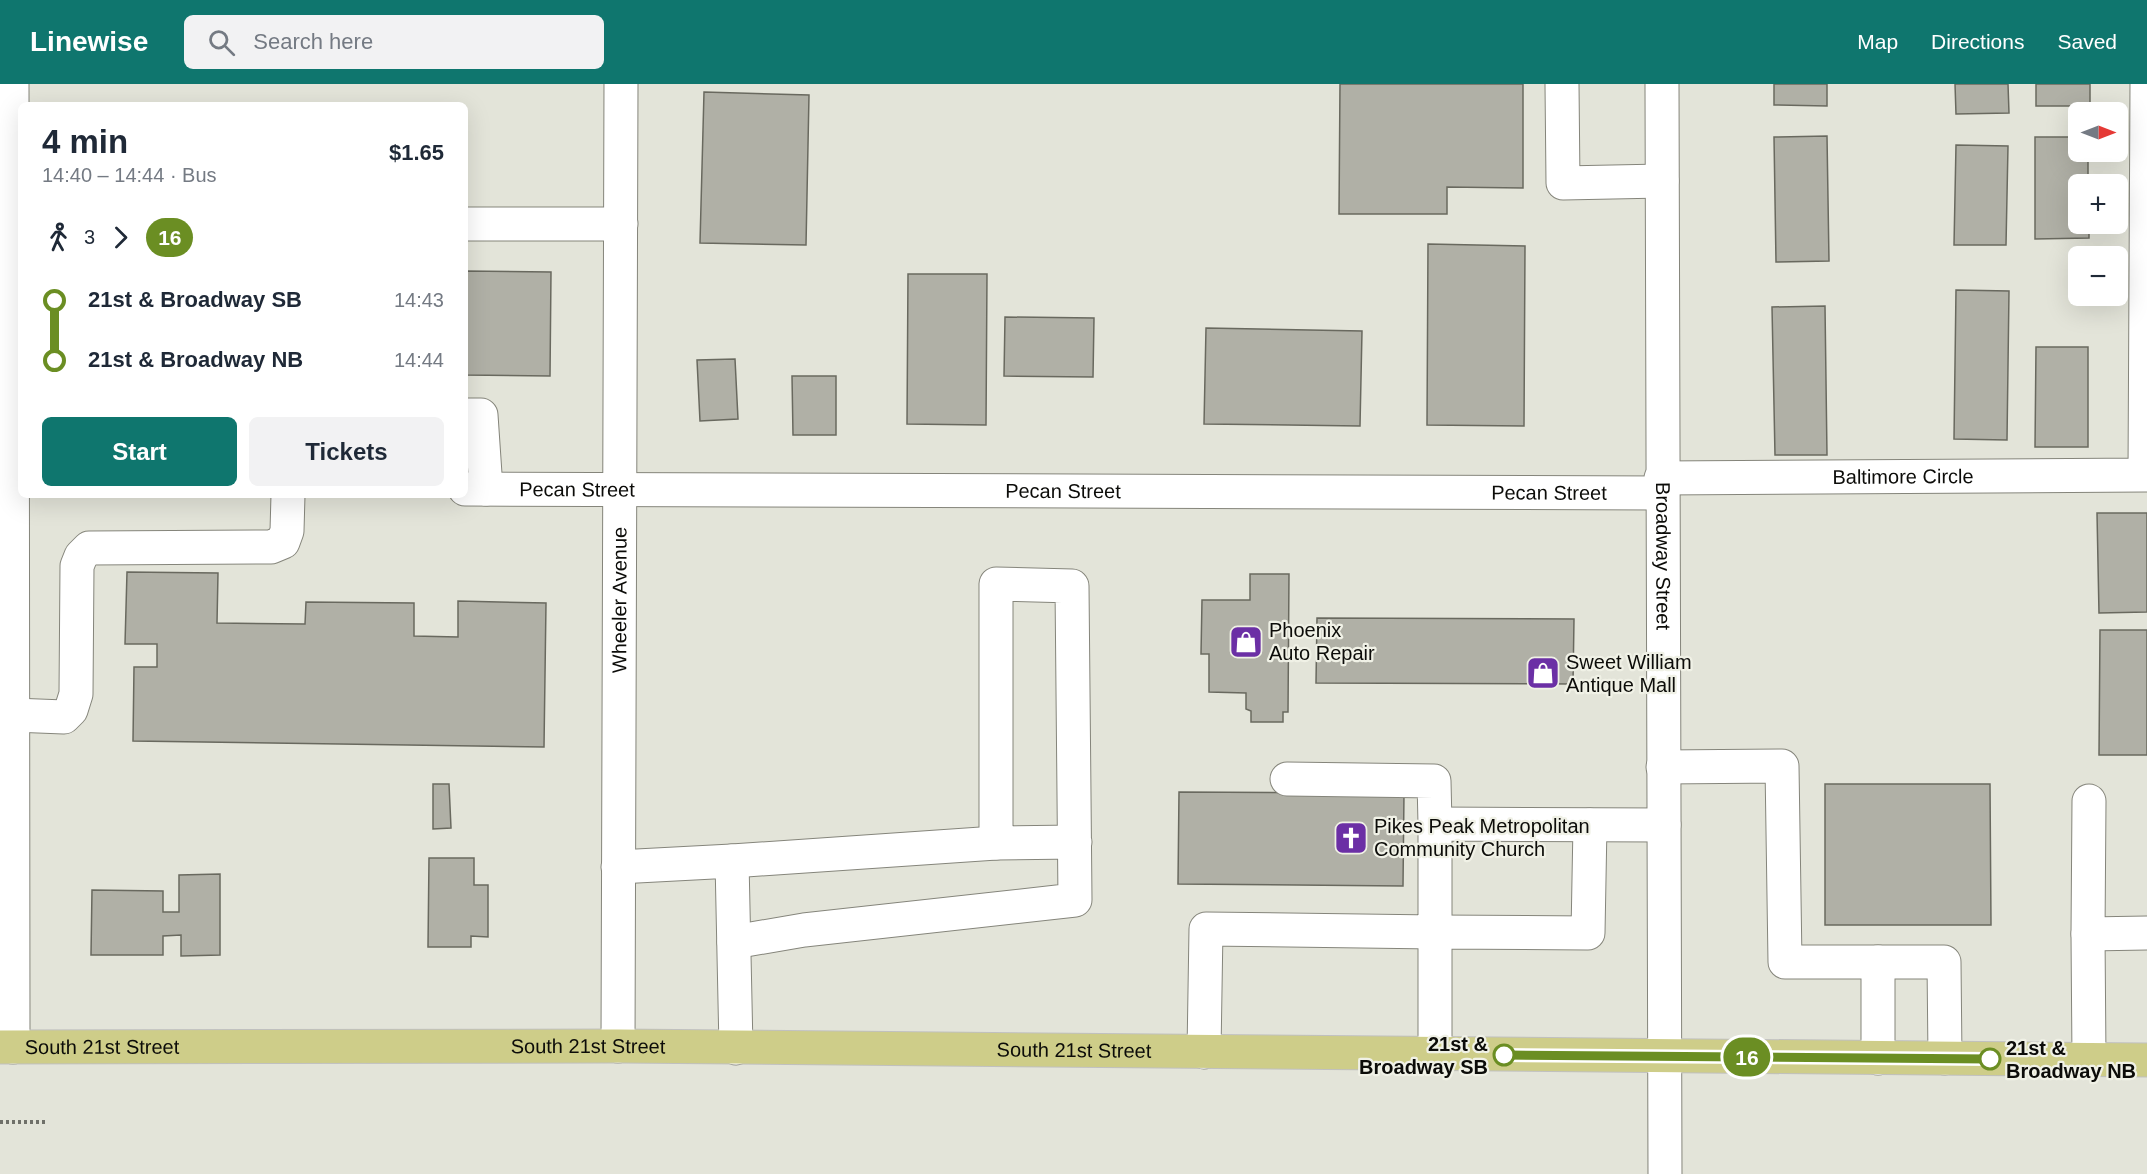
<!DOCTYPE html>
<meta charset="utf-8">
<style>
:root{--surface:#fff;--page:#f2f2f3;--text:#1f2937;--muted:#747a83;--accent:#0f766e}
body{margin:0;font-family:Arial,sans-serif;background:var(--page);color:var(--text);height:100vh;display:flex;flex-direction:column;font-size:22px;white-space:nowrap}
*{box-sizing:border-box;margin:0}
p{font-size:20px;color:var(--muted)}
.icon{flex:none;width:33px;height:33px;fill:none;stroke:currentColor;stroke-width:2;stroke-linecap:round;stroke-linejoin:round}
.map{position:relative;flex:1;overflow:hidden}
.details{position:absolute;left:18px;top:18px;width:450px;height:396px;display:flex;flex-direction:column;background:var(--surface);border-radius:9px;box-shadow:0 6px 24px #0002}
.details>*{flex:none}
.badge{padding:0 12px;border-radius:20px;font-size:21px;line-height:39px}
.needle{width:39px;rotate:90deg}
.fabs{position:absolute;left:2068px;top:18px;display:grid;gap:12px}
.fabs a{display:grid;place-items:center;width:60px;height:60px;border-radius:9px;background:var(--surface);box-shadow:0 6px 24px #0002;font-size:30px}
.map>.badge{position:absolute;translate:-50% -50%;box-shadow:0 0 0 3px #fff}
.legs{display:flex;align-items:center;gap:9px;height:66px;padding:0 24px;font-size:20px}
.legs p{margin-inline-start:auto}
.head{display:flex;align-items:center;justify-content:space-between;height:102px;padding:0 24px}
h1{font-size:33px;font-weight:700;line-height:45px}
.cta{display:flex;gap:12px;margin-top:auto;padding:12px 24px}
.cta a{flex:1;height:69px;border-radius:9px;background:var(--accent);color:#fff;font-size:24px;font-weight:700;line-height:69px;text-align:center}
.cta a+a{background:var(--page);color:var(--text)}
ul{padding:0 24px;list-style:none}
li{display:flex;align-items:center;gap:21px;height:60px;font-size:22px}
li i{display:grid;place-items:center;width:9px;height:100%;margin:0 8px;background:currentColor}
li i::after{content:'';width:15px;height:15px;margin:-8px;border:4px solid;border-radius:50%;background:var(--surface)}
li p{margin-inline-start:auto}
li:first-child i{background:linear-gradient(#0000 50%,currentColor 0)}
li:last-child i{background:linear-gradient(currentColor 50%,#0000 0)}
header{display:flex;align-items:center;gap:36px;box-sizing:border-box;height:84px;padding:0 30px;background:var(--accent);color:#fff}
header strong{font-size:28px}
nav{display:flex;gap:33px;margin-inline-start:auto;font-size:21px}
.search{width:420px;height:54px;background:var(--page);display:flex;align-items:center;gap:15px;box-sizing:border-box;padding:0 21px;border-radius:9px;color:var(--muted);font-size:22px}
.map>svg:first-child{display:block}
</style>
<header>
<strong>Linewise</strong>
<div class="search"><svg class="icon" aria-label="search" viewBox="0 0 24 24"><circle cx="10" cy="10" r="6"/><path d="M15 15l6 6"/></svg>Search here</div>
<nav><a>Map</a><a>Directions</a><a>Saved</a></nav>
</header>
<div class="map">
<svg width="2147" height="1090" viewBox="0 0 2147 1090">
<rect width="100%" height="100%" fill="#e3e4d9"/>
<path fill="#b0b0a6" stroke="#69695f" stroke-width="1.5" d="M 1340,0 L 1523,0 L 1523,104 L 1447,103 L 1447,130 L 1339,130 Z
M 1774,0 L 1827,0 L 1827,22 L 1774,21 Z
M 1955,0 L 2008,0 L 2009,29 L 1956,30 Z
M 2036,0 L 2090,0 L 2090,22 L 2036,22 Z
M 704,8 L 809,11 L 806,161 L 700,159 Z
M 1827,52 L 1829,177 L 1776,178 L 1774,53 Z
M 2035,53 L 2079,53 L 2079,68 L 2088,68 L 2088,100 L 2079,100 L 2079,140 L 2089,140 L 2089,154 L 2035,155 Z
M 1956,61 L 2008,62 L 2006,161 L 1954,161 Z
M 1428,160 L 1525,162 L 1524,342 L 1427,341 Z
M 465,187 L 551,188 L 550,292 L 465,291 Z
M 908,190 L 987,190 L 986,341 L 907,340 Z
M 1956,206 L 2009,207 L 2007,356 L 1954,355 Z
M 1825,222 L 1827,371 L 1775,371 L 1772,223 Z
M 1005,233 L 1094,234 L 1093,293 L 1004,292 Z
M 1206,244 L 1362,247 L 1360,342 L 1204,340 Z
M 2036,263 L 2088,263 L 2088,363 L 2035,363 Z
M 735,275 L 738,335 L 700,337 L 697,276 Z
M 792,292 L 836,292 L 836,351 L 793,351 Z
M 2097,429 L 2147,429 L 2147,528 L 2099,529 Z
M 127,488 L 218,489 L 217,539 L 305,540 L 306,518 L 414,519 L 414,552 L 458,553 L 458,517 L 546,519 L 544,663 L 133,657 L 134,583 L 157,583 L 157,560 L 125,560 Z
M 1250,490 L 1289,490 L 1288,628 L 1283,628 L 1283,638 L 1251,638 L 1251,627 L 1246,625 L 1246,609 L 1209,608 L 1209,570 L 1201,570 L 1202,516 L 1250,516 Z
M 1317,534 L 1574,535 L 1573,600 L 1316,599 Z
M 2100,546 L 2147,546 L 2147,671 L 2099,671 Z
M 433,700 L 449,700 L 451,744 L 433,745 Z
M 1825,700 L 1990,700 L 1991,841 L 1825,841 Z
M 1179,708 L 1404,709 L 1403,802 L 1178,800 Z
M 429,774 L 474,774 L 474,801 L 488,801 L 488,853 L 471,852 L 471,863 L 428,863 Z
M 220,790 L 220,871 L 181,872 L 181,851 L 163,852 L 163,871 L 91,871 L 92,806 L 163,807 L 163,828 L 179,828 L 179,791 Z"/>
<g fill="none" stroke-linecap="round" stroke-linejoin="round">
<g stroke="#85857b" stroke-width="35">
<g id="minor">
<path d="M 12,0 L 13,963"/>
<path d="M 1562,0 L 1563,99 L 1662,97"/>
<path id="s1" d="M 1662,0 L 1665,1090"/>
<path d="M 465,140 L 621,140"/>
<path d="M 465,331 L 481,331 L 486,405"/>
<path id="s2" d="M 1661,394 L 2145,391 L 2147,0"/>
<path id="s3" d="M 465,405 L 1661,409"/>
<path d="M 13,631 L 64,633 L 71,626 L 76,610 L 77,482 L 81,472 L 89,464 L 271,463 L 283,458 L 287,447 L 288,411"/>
<path d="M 1663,683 L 1782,682 L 1785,878 L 1878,878 L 1878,974"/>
<path d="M 1287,695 L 1434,697 L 1435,740"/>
<path d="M 2089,717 L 2088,850 L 2147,849"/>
<path d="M 732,777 L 996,759"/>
<path d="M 618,783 L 732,777 L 736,964"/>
<path d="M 2088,850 L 2089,975"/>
<path d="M 734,858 L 804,846 L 1075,816 L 1072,502 L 996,500 L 996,759 L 1075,758"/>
<path d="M 1878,878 L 1944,878 L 1945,974"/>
<path id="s4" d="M 618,962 L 621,0"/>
<path d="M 1204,968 L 1206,845 L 1435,848 L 1435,740 L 1664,741"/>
<path d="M 1435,970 L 1435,848 L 1588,849 L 1590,741"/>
</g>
</g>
<g stroke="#c0c0bf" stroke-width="35">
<g id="major">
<path id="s5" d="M 0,963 L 618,962 L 2147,976"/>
</g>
</g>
<path stroke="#6f7069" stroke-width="4" stroke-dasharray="3 3" stroke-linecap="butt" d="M 0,1038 L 45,1038"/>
<use href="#minor" stroke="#fff" stroke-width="33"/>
<use href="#major" stroke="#cecd89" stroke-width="33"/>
</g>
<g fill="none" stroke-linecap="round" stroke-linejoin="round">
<g stroke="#fff" stroke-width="14">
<path id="line-1" d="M 1504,971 L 1990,975"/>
</g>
<use href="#line-1" stroke="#6b8e23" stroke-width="9"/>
</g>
<defs>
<g id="shop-square" transform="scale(1.725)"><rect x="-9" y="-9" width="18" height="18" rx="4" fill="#6b2fa5" stroke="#f0f1e6"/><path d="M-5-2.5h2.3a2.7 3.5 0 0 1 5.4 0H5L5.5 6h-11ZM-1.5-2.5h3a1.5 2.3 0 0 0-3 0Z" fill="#fff"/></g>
<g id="church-square" transform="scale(1.725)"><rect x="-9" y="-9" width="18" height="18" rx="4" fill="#6b2fa5" stroke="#f0f1e6"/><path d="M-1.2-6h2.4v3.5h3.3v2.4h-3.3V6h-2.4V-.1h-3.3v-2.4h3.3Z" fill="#fff"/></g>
</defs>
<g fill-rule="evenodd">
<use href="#shop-square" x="1246" y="558"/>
<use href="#shop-square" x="1543" y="589"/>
<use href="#church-square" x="1351" y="754"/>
</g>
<g fill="#fff" stroke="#6b8e23" stroke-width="3">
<circle cx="1504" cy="971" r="10"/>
<circle cx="1990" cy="975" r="10"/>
</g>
<g text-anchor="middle" stroke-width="4.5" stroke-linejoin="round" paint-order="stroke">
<g font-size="20" fill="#0c0c09" stroke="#f0f1e6">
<text dy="7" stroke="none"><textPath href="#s2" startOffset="242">Baltimore Circle</textPath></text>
<text dy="7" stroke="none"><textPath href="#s3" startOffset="112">Pecan Street</textPath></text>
<text dy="7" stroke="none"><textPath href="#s3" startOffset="598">Pecan Street</textPath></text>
<text dy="7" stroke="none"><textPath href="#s3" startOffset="1084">Pecan Street</textPath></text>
<text dy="7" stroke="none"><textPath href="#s1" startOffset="472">Broadway Street</textPath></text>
<text dy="7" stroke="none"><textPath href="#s4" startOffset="446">Wheeler Avenue</textPath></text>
<text dy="7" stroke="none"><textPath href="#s5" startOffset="102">South 21st Street</textPath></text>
<text dy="7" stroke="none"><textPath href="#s5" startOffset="588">South 21st Street</textPath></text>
<text dy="7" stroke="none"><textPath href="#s5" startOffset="1074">South 21st Street</textPath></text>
</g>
<g font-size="20" fill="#0c0c09" stroke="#f0f1e6" text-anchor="start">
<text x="1269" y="553">Phoenix<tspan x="1269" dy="23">Auto Repair</tspan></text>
<text x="1566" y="585">Sweet William<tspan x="1566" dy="23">Antique Mall</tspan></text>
<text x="1374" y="749">Pikes Peak Metropolitan<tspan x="1374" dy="23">Community Church</tspan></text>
</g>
<g font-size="20" font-weight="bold" fill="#0c0c09" stroke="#f0f1e6" text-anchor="end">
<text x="1488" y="967">21st &amp;<tspan x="1488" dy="23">Broadway SB</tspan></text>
<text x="2006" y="971" text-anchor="start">21st &amp;<tspan x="2006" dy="23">Broadway NB</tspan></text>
</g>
</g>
</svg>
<div class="fabs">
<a><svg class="needle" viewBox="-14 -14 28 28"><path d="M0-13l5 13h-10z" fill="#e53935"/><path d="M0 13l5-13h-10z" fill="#747a83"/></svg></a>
<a>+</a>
<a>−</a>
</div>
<b class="badge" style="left:1747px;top:973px;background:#6b8e23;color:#fff">16</b>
<section class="details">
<div class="head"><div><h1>4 min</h1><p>14:40 – 14:44 · Bus</p></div><b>$1.65</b></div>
<div class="legs"><svg class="icon" aria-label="walk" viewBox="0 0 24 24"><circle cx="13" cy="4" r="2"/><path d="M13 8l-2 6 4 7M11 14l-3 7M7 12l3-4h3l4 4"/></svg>3<svg class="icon" aria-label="forward" viewBox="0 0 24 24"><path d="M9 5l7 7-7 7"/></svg><b class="badge" style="background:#6b8e23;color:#fff">16</b></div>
<ul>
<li><i style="color:#6b8e23"></i><b>21st &amp; Broadway SB</b><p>14:43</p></li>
<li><i style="color:#6b8e23"></i><b>21st &amp; Broadway NB</b><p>14:44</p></li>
</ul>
<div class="cta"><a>Start</a><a>Tickets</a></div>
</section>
</div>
